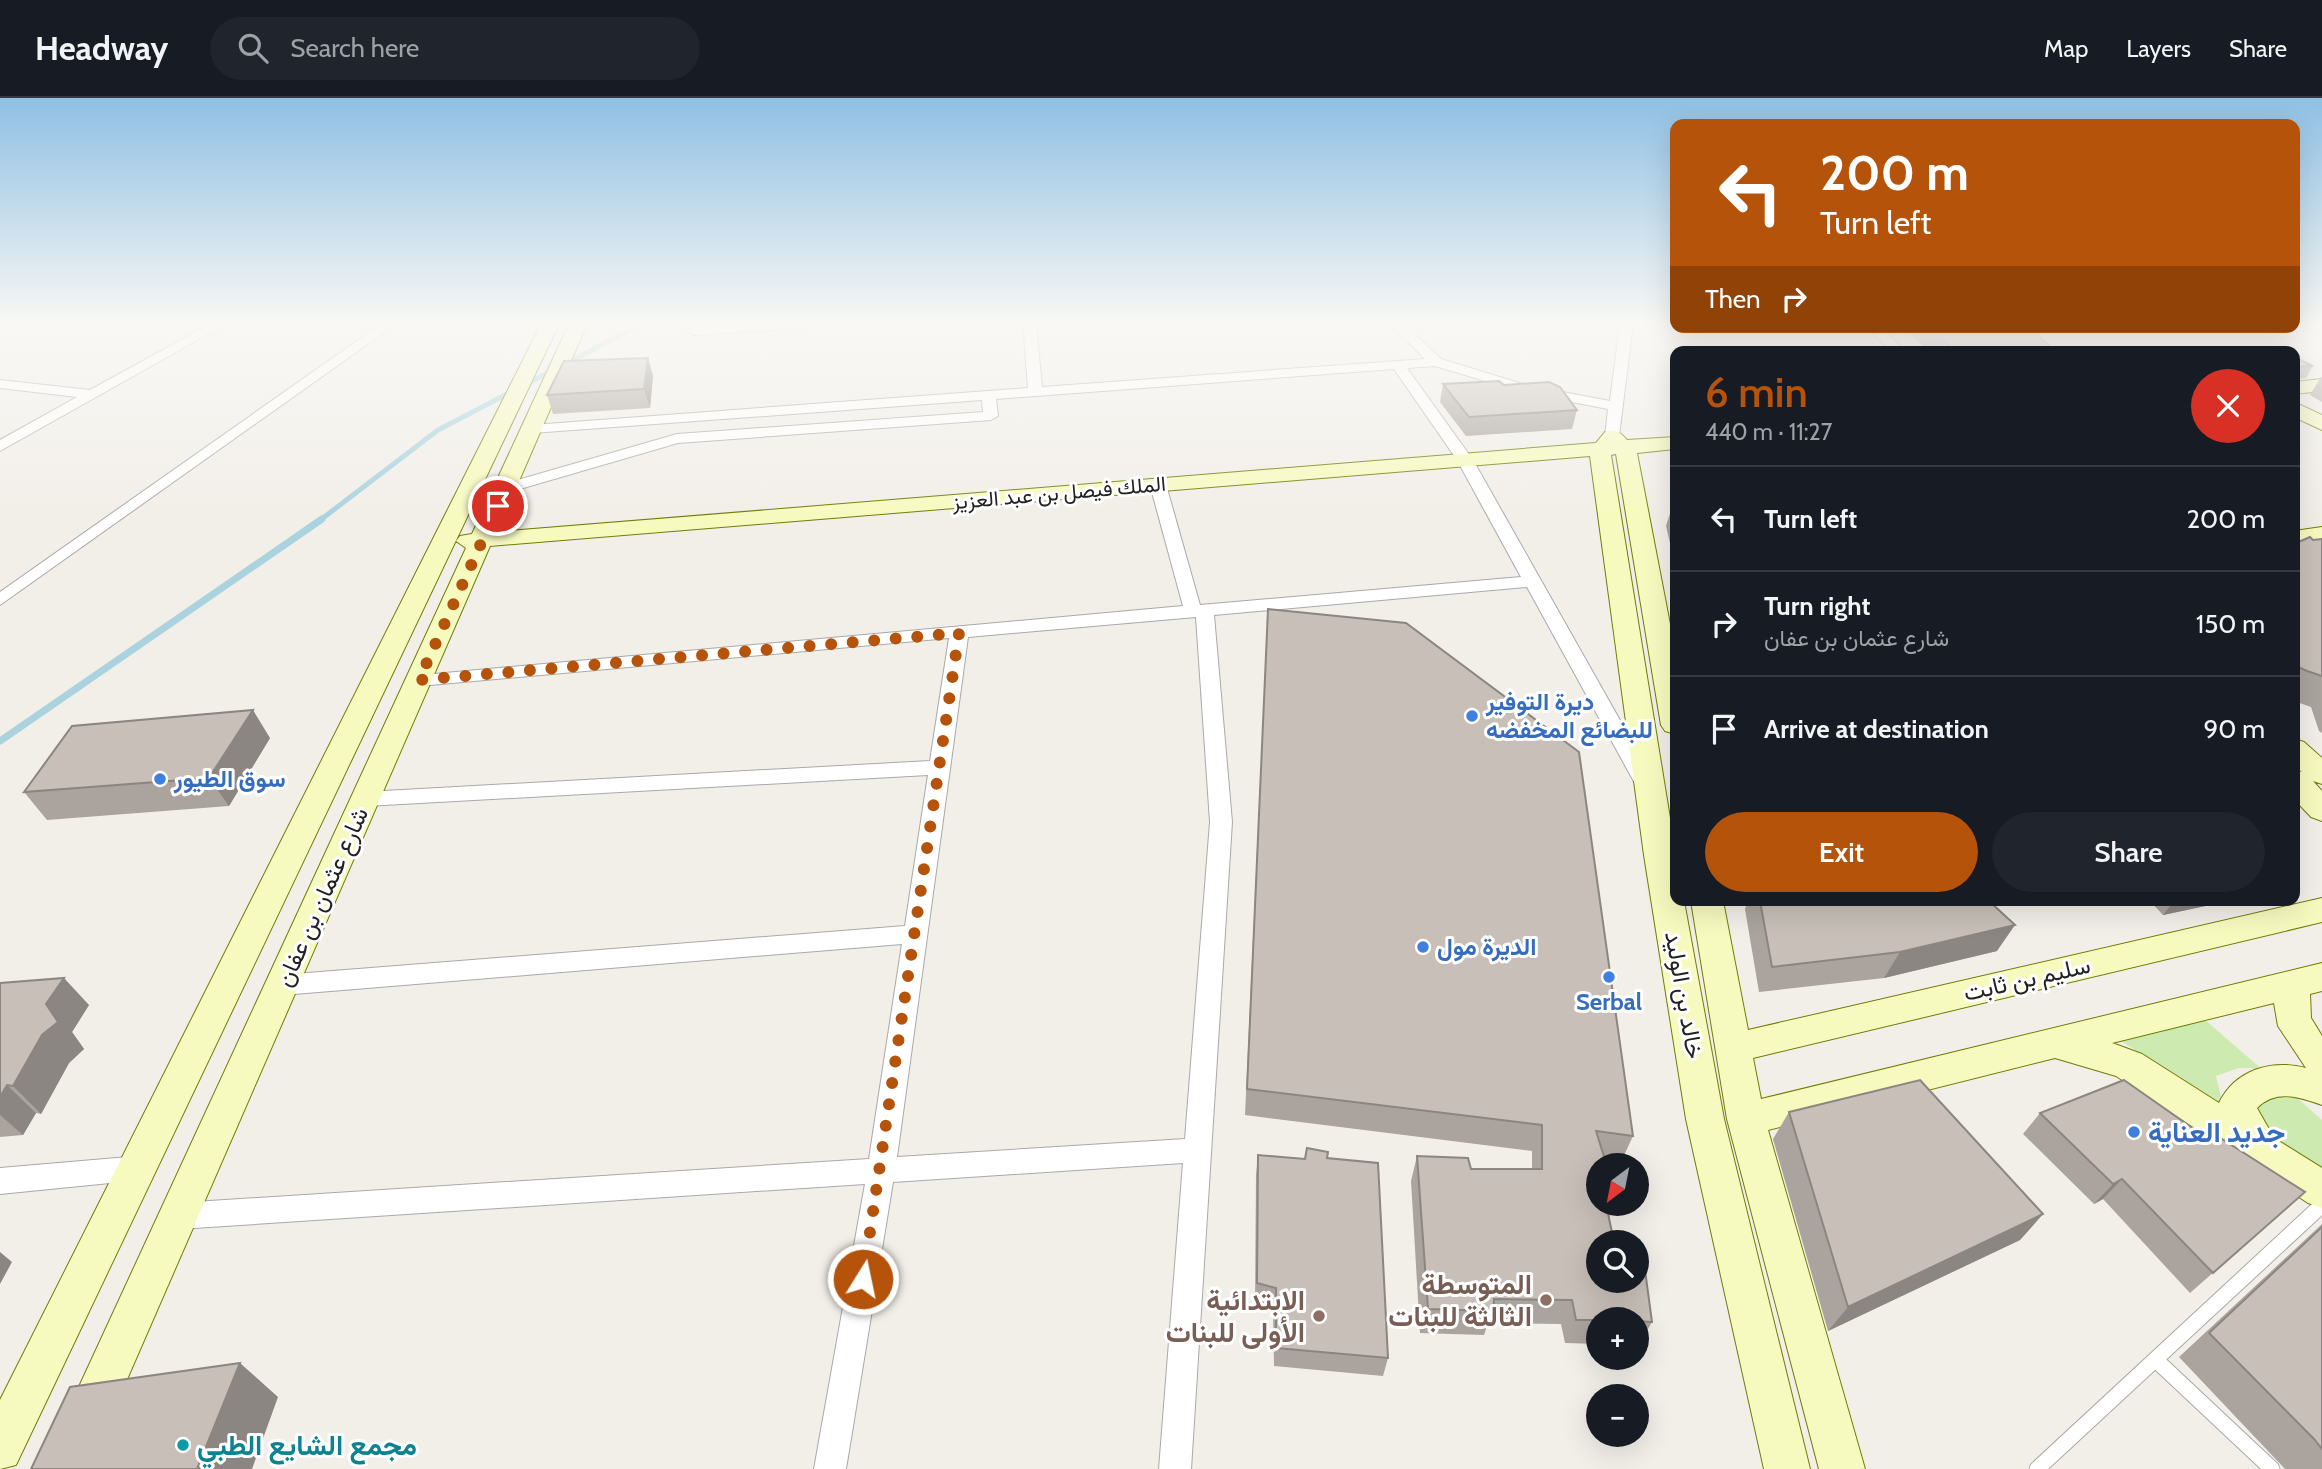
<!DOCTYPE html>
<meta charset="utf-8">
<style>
body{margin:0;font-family:Cabin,Vazirmatn,sans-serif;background:#20242c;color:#f1f3f6;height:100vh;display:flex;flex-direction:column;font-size:26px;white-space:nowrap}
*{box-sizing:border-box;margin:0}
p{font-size:23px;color:#9ea1a6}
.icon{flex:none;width:38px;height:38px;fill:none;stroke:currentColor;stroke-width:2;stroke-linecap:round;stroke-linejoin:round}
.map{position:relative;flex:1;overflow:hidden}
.details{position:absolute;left:1670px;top:248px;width:630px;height:560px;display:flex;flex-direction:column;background:#171b24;border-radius:14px;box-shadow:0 7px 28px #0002}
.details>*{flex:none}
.guide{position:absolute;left:1670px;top:21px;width:630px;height:214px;border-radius:14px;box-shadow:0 7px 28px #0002;background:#b45309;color:#fff;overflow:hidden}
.needle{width:46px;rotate:212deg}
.buttons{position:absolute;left:1586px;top:1055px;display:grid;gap:14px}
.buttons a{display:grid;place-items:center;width:63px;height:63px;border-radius:50%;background:#171b24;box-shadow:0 7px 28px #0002;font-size:35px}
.pin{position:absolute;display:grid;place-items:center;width:60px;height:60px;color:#fff;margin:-30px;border:4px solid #fff;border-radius:50%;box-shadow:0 2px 7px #0007}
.me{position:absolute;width:77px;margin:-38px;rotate:10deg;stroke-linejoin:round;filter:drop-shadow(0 0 5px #0008)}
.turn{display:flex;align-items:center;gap:24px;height:147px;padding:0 35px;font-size:32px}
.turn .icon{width:91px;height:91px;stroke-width:2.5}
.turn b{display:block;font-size:49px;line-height:60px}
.then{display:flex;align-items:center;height:66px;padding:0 35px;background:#0003;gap:14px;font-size:26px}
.round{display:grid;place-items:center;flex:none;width:74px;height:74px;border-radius:37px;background:#20242c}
.headline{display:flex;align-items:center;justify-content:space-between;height:119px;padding:0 35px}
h1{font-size:42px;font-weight:600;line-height:52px;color:#b45309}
.action{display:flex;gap:14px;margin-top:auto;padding:14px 35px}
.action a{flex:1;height:80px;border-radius:42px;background:#b45309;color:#fff;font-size:28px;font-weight:600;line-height:80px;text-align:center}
.action a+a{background:#20242c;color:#f1f3f6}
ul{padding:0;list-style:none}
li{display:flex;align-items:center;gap:21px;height:105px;padding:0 35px;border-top:2px solid #363941}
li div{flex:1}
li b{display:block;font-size:26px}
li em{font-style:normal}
header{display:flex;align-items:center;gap:42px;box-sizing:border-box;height:98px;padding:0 35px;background:#171b24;border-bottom:2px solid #363941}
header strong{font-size:33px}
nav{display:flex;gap:38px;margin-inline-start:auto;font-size:24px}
.search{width:490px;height:63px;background:#20242c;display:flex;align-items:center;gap:18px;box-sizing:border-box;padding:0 24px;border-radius:38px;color:#9ea1a6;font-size:26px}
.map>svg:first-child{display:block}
.grass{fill:#cdebb0}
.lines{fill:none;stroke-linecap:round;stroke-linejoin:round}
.stream-far1{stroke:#aad3df;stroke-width:5}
.stream{stroke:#aad3df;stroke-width:7}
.lane-casing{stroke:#a9a9a9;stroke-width:17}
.street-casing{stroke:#a9a9a9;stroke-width:2}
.secondary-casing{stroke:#707d05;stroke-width:2}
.lane{stroke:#fff;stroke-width:15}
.street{fill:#fff;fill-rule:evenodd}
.secondary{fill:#f7fabf;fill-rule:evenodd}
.wall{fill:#aba49e}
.shaded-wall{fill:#8b8681}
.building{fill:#c7bfb8;stroke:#8b8681;stroke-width:2}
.route{stroke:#b45309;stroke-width:12;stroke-dasharray:0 21.6}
.shop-dot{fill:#3f7fe0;stroke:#fff;stroke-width:2.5}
.education-dot{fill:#8d6e63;stroke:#fff;stroke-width:2.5}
.culture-dot{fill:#0f9aa8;stroke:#fff;stroke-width:2.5}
.labels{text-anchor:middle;stroke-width:6;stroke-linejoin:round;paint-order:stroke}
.far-street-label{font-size:21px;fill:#222;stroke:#fff}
.shop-label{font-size:24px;font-weight:bold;fill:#366cbe;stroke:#fff;text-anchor:start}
.street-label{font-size:24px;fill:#222;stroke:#fff}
.near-shop-label{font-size:28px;font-weight:bold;fill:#366cbe;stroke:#fff;text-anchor:start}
.near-education-label{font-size:28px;font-weight:bold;fill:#785e54;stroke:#fff;text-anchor:end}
.near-culture-label{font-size:28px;font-weight:bold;fill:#0d838f;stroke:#fff;text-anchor:start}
</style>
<header>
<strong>Headway</strong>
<div class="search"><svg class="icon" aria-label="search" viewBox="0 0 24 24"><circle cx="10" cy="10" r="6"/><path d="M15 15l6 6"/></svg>Search here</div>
<nav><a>Map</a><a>Layers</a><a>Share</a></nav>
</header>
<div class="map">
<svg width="2322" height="1371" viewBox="0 0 2322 1371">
<rect width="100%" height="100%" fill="#f2efe9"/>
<path class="grass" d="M2204,921L2272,980L2263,981L2252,970H2239L2216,978L2222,1003H2215L2118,941Z
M2296,999L2322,1022V1075L2252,1030L2256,1003Z"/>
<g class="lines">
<path class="stream-far1" d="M569,264L641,226
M530,284L548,275
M319,423L438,332L507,296"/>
<path class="stream" d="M0,643L322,421"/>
<defs>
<path id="lane" d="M2157,1263L2272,1371
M2037,1371L2322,1107"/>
<path id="street" d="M210,226H226L0,353V342L77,299L0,290V282L90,292Z
M381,226H396L0,507V494Z
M739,226H811L805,230L694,237L687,233L694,229Z
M1023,226H1036L1042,289L1425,261L1390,226H1404L1441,261L1526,287L1610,303L1620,226H1633L1619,338L1612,342L1605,338L1608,311L1525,295L1435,268L1407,270L1473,362L1656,686L1652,691H1638L1527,489L1214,517L1232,724L1191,1371H1159L1183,1065L893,1084L846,1371H814L865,1086L178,1131L168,1127L164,1118L168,1109L178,1105L869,1061L902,846L282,897L273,894L270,887L273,880L282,877L905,828L928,677L366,708L358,706L355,701L358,696L366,694L930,663L949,540L419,588L409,582L412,578L1183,508L1150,387L1158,382L1166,387L1200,507L1521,479L1457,362L1394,271L996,301L998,318L991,322L678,345L506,395L498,390L500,387L677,336L983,314L982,302L532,335L525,331L532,327L1028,290ZM1196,519L1210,724L1185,1041L897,1059L968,539Z
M1867,229H1881L1906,254H1891Z
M140,1058L150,1061L154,1070L150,1079L140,1082L0,1096V1070Z"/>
<path id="secondary" d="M541,226H559L16,1367L0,1371V1302Z
M569,226H587L497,434L1596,345L1605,334C1616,331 1620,334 1627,342L1675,339V351L1637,355L1675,552V636L1665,633L1661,627L1616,356L1611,357L1675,751V803H1684L1724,1021L1810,1371H1764L1686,1021L1644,757L1590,358L490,448L88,1371H41L466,450L456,443L460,438L472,436Z
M2322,281V293L2294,296V284Z
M2294,304L2322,317V332L2294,319Z
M2322,429V443L2294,447V433Z
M2294,641L2304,644L2322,660V686L2313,683L2322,693V723L2311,719L2294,701V672L2302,674L2294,667Z
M2322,800V824L1753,960L1761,1001L2322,865V893L2310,896L2311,920L2322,938V1007C2299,999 2276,991 2257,1010L2274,1040L2322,1070V1110L2308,1105L2116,978L2055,960L1768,1032L1865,1371H1819L1727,1021L1691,803H1723L1748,932ZM2274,905L2278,928L2306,970C2271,961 2235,972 2219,1005L2142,956L2112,945Z"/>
</defs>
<use href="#lane" class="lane-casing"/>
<use href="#street" class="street-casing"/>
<use href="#secondary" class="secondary-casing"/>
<use href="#lane" class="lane"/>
<use href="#street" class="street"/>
<use href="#secondary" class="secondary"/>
</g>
<path class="wall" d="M1905,229H2029L2056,254H1929L1905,230Z
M2294,259L2313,268L2306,280L2294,281Z
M648,260L653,278L650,310L553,316L547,297Z
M2321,279H2322V304L2310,297Z
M1443,286L1504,287L1577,312L1572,331L1466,338L1440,304Z
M1674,403H1675V467L1666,428Z
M2322,441V635L2319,633L2311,609L2294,603V446Z
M1268,511L1633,1038L1621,1064L1605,1062L1598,1106H1615L1598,1144L1652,1224L1639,1247H1636V1222H1598V1246L1565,1245L1561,1226L1488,1225L1484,1237L1420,1235L1411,1083L1417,1058L1471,1071H1532V1053L1245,1017Z
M270,640L229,708L47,722L24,694Z
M1748,803H1989L1997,853L1884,880L1759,894L1745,811Z
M2150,803H2229L2163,817Z
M0,885L89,907L72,934L84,951L69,965L41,1016L36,1015L23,1037L0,1039Z
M1789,1014L2043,1116L2020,1142L1828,1233L1773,1041Z
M2040,1015L2204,1038L2305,1094L2190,1195L2103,1101L2094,1106L2023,1036Z
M1258,1057L1305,1061L1327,1060L1388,1260L1383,1278L1274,1268L1273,1209L1255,1205L1256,1077Z
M2322,1126V1371H2285L2179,1259Z"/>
<path class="shaded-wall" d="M648,260L653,278L650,310L644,291Z
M253,612L270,640L229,708L209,680Z
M2174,803H2229L2163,817Z
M2015,827L1997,853L1884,880L1900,854Z
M64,880L89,907L72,934L84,951L69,965L41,1016L13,988L46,906Z
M7,987L36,1015L23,1037L0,1017V999Z
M2122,1081L2103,1101L2094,1106L2113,1086Z
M2043,1116L2020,1142L1828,1233L1848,1209Z
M0,1154L12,1164L0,1186Z
M240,1265L278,1299L252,1371H197Z"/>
<path class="building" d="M1929,229H2029L2056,254H1956Z
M2273,250L2282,254H2255Z
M2177,252L2183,254H2151Z
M2294,259L2313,268L2294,269Z
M648,260L644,291L547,297L564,263Z
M1499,283L1504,287L1549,284L1560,289L1577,312L1469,319L1443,286Z
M2310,439L2313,442L2322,441V578L2307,573L2294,567V446Z
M1268,511L1406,525L1579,654L1633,1038L1596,1033L1607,1068H1598V1106H1606L1614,1144H1598V1183H1636V1171L1645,1172L1652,1224L1636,1223V1222H1576L1572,1202L1494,1201L1493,1213L1428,1211L1417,1058L1468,1060L1471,1071H1542V1027L1247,991Z
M253,612L209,680L24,694L72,628Z
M1760,803H1989L2015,827L1900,854L1772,869Z
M64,880L46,906L58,924L42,937L13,988L7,987L0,999V885Z
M1920,982L2043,1116L1848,1209L1789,1014Z
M2124,982L2204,1038L2211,1034L2305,1094L2213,1175L2122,1081L2113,1086L2040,1015Z
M1307,1050L1328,1054L1327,1060L1378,1065L1388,1260L1276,1250V1190L1257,1185L1258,1057L1305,1061Z
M2322,1129V1351L2314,1341L2209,1235Z
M240,1265L197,1371H31L70,1289Z"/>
<linearGradient id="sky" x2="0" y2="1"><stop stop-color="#8fc0e4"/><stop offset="0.54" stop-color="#f9f8f5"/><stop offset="1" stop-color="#f9f8f5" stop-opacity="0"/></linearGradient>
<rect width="2322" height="418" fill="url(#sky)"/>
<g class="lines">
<path class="route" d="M498,408L419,582L959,535L863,1181"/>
</g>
<g class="shop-dot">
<circle cx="1472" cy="618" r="7"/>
<circle cx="160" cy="681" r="7"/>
<circle cx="1423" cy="849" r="7"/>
<circle cx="1609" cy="879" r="7"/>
<circle cx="2134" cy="1034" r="7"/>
</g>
<g class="education-dot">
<circle cx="1546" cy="1202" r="7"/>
<circle cx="1319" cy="1218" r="7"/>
</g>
<circle class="culture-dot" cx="183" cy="1347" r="7"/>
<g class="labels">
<g class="far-street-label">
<text transform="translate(1059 395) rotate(-5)" y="7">الملك فيصل بن عبد العزيز</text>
</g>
<g class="shop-label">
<text x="1486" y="612">ديرة التوفير<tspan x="1486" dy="28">للبضائع المخفضه</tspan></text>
<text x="174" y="689">سوق الطيور</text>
<text x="1437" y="857">الديرة مول</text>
<text x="1609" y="912" text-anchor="middle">Serbal</text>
</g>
<g class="street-label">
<text transform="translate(322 799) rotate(-66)" y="8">شارع عثمان بن عفان</text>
<text transform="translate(2027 881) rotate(-13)" y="8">سليم بن ثابت</text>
<text transform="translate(1684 897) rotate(80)" y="8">خالد بن الوليد</text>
</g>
<g class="near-shop-label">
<text x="2148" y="1044">جديد العناية</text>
</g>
<g class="near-education-label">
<text x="1532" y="1196">المتوسطة<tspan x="1532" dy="32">الثالثة للبنات</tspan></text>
<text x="1305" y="1212">الابتدائية<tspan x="1305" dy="32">الأولى للبنات</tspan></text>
</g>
<g class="near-culture-label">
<text x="197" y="1357">مجمع الشايع الطبي</text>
</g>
</g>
</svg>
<div class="buttons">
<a><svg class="needle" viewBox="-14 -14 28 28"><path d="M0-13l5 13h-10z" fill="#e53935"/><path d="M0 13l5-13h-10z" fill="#9ea1a6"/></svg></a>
<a><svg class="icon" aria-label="search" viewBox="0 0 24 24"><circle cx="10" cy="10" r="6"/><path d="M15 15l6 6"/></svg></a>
<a>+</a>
<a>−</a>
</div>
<div class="pin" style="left:498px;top:408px;background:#d93025"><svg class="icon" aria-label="arrive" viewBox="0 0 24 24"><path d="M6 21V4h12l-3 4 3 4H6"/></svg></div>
<svg class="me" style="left:863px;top:1181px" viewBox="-20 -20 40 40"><circle r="17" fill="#b45309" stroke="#fff" stroke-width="3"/><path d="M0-11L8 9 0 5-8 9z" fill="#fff"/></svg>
<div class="guide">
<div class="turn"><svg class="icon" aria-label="left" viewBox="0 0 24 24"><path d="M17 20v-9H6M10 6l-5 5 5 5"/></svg><div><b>200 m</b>Turn left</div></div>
<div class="then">Then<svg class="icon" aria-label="right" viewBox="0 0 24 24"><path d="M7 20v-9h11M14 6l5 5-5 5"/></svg></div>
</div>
<section class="details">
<div class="headline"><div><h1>6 min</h1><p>440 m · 11:27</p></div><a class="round" style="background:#d93025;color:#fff"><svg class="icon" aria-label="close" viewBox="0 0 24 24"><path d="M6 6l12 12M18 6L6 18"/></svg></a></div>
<ul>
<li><svg class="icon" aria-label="left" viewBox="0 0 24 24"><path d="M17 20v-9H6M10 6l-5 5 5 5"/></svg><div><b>Turn left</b></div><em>200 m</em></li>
<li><svg class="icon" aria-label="right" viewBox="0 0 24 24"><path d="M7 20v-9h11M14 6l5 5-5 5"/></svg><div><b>Turn right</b><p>شارع عثمان بن عفان</p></div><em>150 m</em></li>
<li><svg class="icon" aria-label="arrive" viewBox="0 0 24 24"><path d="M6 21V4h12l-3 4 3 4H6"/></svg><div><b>Arrive at destination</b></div><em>90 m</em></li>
</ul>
<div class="action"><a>Exit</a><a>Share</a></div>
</section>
</div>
